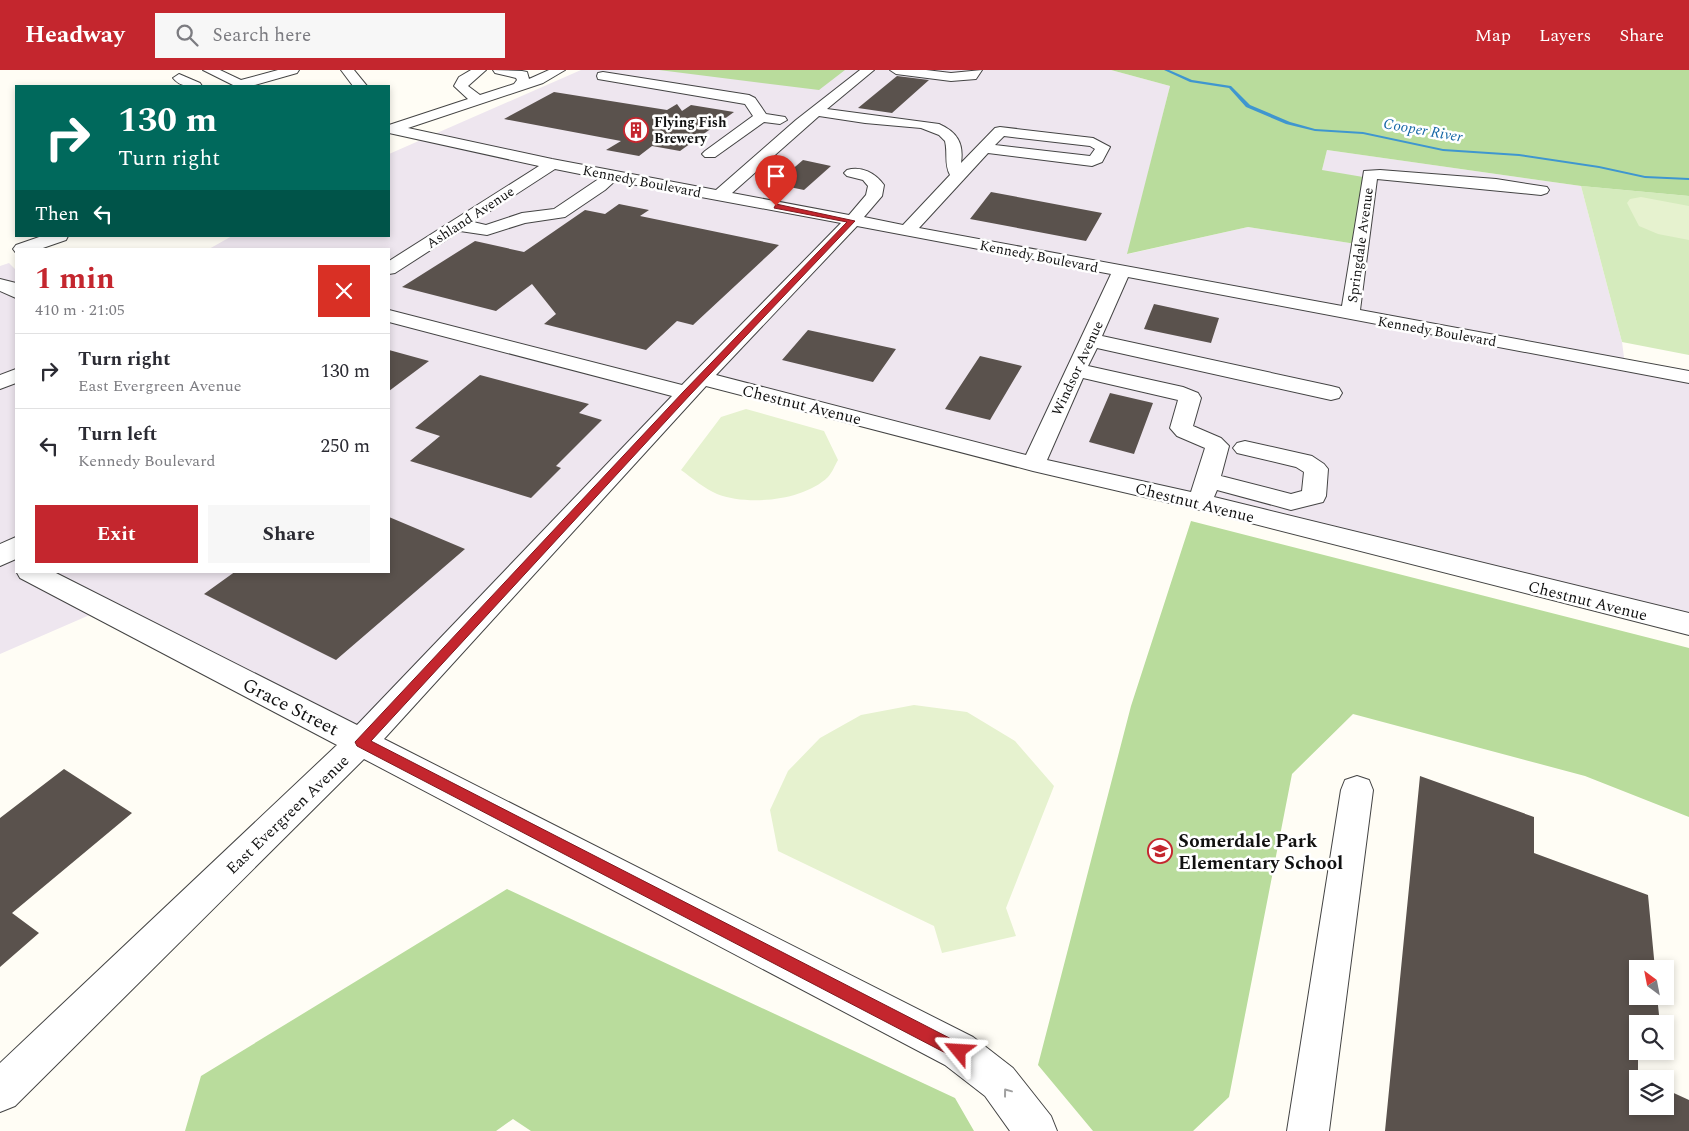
<!DOCTYPE html>
<meta charset="utf-8">
<style>
body{margin:0;font-family:Spectral,serif;background:#f7f7f7;color:#2b2b33;height:100vh;display:flex;flex-direction:column;font-size:19px;white-space:nowrap}
*{box-sizing:border-box;margin:0}
p{font-size:16px;color:#7c7c81}
.icon{flex:none;width:28px;height:28px;fill:none;stroke:currentColor;stroke-width:2;stroke-linecap:round;stroke-linejoin:round}
.map{position:relative;flex:1;overflow:hidden}
.panel{position:absolute;left:15px;top:178px;width:375px;height:325px;display:flex;flex-direction:column;background:#fff;border-radius:0px;box-shadow:0 2px 8px #0003}
.panel>*{flex:none}
.guide{position:absolute;left:15px;top:15px;width:375px;height:152px;border-radius:0px;box-shadow:0 2px 8px #0003;background:#00695c;color:#fff;overflow:hidden}
.needle{width:32px;rotate:328deg}
.fabs{position:absolute;left:1629px;top:890px;display:grid;gap:10px}
.fabs a{display:grid;place-items:center;width:45px;height:45px;border-radius:0px;background:#fff;box-shadow:0 2px 8px #0003;font-size:25px}
.pin{position:absolute;display:grid;place-items:center;width:42px;height:42px;color:#fff;margin:-51px -21px;border-radius:50% 50% 50% 0;rotate:-45deg;box-shadow:0 0 5px #0007}
.pin .icon{rotate:45deg}
.me{position:absolute;width:55px;margin:-28px;rotate:297deg;stroke-linejoin:round;filter:drop-shadow(0 0 4px #0008)}
.turn{display:flex;align-items:center;gap:18px;height:105px;padding:0 20px;font-size:22px}
.turn .icon{width:65px;height:65px;stroke-width:2.5}
.turn b{display:block;font-size:35px;line-height:42px}
.then{display:flex;align-items:center;height:48px;padding:0 20px;background:#0003;gap:10px;font-size:19px}
.round{display:grid;place-items:center;flex:none;width:52px;height:52px;border-radius:0px;background:#f7f7f7}
.head{display:flex;align-items:center;justify-content:space-between;height:85px;padding:0 20px}
h1{font-size:30px;font-weight:700;line-height:38px;color:#c4262e}
.button{display:flex;gap:10px;margin-top:auto;padding:10px 20px}
.button a{flex:1;height:58px;border-radius:0px;background:#c4262e;color:#fff;font-size:20px;font-weight:700;line-height:58px;text-align:center}
.button a+a{background:#f7f7f7;color:#2b2b33}
ul{padding:0;list-style:none}
li{display:flex;align-items:center;gap:15px;height:75px;padding:0 20px;border-top:1px solid #e1e1e2}
li div{flex:1}
li b{display:block;font-size:19px}
li em{font-style:normal}
header{display:flex;align-items:center;gap:30px;box-sizing:border-box;height:70px;padding:0 25px;background:#c4262e;color:#fff}
header strong{font-size:24px}
nav{display:flex;gap:28px;margin-inline-start:auto;font-size:18px}
.search{width:350px;height:45px;background:#f7f7f7;display:flex;align-items:center;gap:12px;box-sizing:border-box;padding:0 18px;border-radius:0px;color:#7c7c81;font-size:19px}
.map>svg:first-child{display:block}
.industrial{fill:#eee6ef}
.green{fill:#d5ebbd}
.forest{fill:#b9dc9c}
.pitch{fill:#e6f2cf}
.lines{fill:none;stroke-linecap:round;stroke-linejoin:round}
.stream{fill:#3f96cf;fill-rule:evenodd}
.building{fill:#5a524d}
.minor-casing{stroke:#444;stroke-width:2}
.minor{fill:#fff;fill-rule:evenodd}
.oneway{stroke:#a0a0a0}
.route{fill:#c4262e;stroke:#7f191e}
.labels{text-anchor:middle;stroke-width:5;stroke-linejoin:round;paint-order:stroke}
.far-poi-label{font-size:14px;font-weight:bold;fill:#111;stroke:#fff;text-anchor:start}
.far-street-label{font-size:14px;fill:#111;stroke:#fff}
.far-water-label{font-size:15px;font-style:italic;fill:#1768a6;stroke:#fff}
.street-label{font-size:16px;fill:#111;stroke:#fff}
.near-street-label{font-size:19px;fill:#111;stroke:#fff}
.near-poi-label{font-size:19px;font-weight:bold;fill:#111;stroke:#fff;text-anchor:start}
</style>
<header>
<strong>Headway</strong>
<div class="search"><svg class="icon" aria-label="search" viewBox="0 0 24 24"><circle cx="10" cy="10" r="6"/><path d="M15 15l6 6"/></svg>Search here</div>
<nav><a>Map</a><a>Layers</a><a>Share</a></nav>
</header>
<div class="map">
<svg width="1689" height="1061" viewBox="0 0 1689 1061">
<rect width="100%" height="100%" fill="#fffdf5"/>
<path class="industrial" d="M581,0H1111L1170,16L1128,184L1248,157L1356,174L1322,100L1327,80L1581,116L1622,272L1625,295L1689,307V549L698,312L361,672L115,534L0,584V196L9,193L16,200V501H389V179H209L232,166H389V84Z"/>
<path class="green" d="M1581,116L1689,126V285L1622,272Z"/>
<path class="forest" d="M659,0H845L819,20Z
M1111,0H1689V126L1581,116L1327,80L1322,100L1369,108L1356,174L1248,157L1127,184L1170,16Z
M1191,451L1689,578V747L1585,706L1353,644L1292,704L1229,1027L1193,1061H1093L1038,995L1131,636Z
M507,819L955,1028L974,1061H531L513,1049L496,1061H185L201,1006Z"/>
<path class="pitch" d="M1641,127L1689,136V170L1658,164L1639,156L1627,133L1630,129Z
M746,339L824,361L838,390C835,395 832,403 828,407C803,431 748,436 717,424C705,419 692,408 681,400L721,347Z
M914,635L967,642L1015,671L1054,716L1006,838L1016,866L942,883L934,856L778,781L770,740L788,701L820,668L861,645Z"/>
<g class="lines">
<path class="stream" d="M1164,0H1169L1192,10L1231,16L1250,35L1290,52L1315,59L1363,62L1443,79L1519,84L1599,96L1645,106L1689,108V110L1645,108L1599,98L1519,86L1443,81L1363,64L1315,61L1286,54L1246,37L1229,18L1190,12Z"/>
</g>
<path class="building" d="M897,6L929,10L892,43L858,38Z
M554,22L667,40L677,34L682,41L691,35L734,42L680,81L652,76L639,86L606,80L621,71L504,49Z
M803,90L831,96L804,120L775,114Z
M991,122L1102,143L1086,171L970,149Z
M619,134L649,140L640,146L779,175L693,255L677,251L646,280L544,254L556,244L532,214L496,241L402,217L475,171L524,182L585,140L605,144Z
M1154,234L1219,248L1211,273L1144,259Z
M808,260L896,279L873,312L782,290Z
M389,280L429,291L389,321Z
M980,286L1022,296L990,350L945,339Z
M480,305L589,334L579,343L602,350L556,396L561,398L531,428L410,391L440,366L415,358Z
M1110,323L1153,333L1134,384L1089,372Z
M389,447L465,479L336,590L204,524L236,501H389Z
M64,699L132,743L12,843L39,863L0,897V748Z
M1420,706L1534,747V783L1648,825L1655,899H1638V926H1657L1660,954H1638V1008L1640,1009H1638V1036H1665V1019L1689,1030V1061H1385Z"/>
<g class="lines">
<defs>
<path id="minor" d="M203,0H220L241,10L278,0H299L297,3L251,16H235Z
M341,0H354L367,16H353Z
M471,0H486L468,16L480,25L514,14L517,10L516,8L495,3L493,0L522,1L527,2L529,9L549,0H565L543,13L408,58L552,89L716,120L796,50L860,0H874L827,39L939,54C957,62 964,73 961,93L995,58L1000,57L1093,68L1110,77L1102,92L1092,96L988,83L919,158L1342,236L1364,101L1380,100L1496,109L1547,117L1549,120L1547,123L1541,125L1377,109L1360,240L1689,301V313L1128,207L1102,266L1331,316L1339,318L1342,323L1339,328L1331,330L1097,278L1088,296L1183,317L1198,323L1201,328L1193,356L1221,368L1229,376L1221,406L1291,424L1302,421L1304,402L1296,397L1237,383L1233,378L1237,373L1245,371L1312,386L1324,394L1328,399L1326,426L1323,432L1291,440L1217,420L1214,427L1689,543V565L1200,440L1033,401L706,316L384,669L973,967L1013,998L1051,1046L1057,1061H1010L985,1026L945,995L364,689L15,1036L0,1042V993L337,675L20,508L16,501V500L52,501L357,655L672,326L389,252V240L682,315L841,153L615,111L605,120L565,147L525,153L487,165L460,161L395,203L389,204V191L539,96L389,63V55L468,29L454,16L459,7ZM819,46L865,53L921,58L939,65L945,71C948,83 944,94 950,105L903,155L864,147L882,126L884,115C875,103 862,96 847,100L844,103L847,106L863,110L868,116L866,125L849,145L732,123ZM1004,66L1090,76L1095,79L1090,86L995,75ZM555,99L600,108L554,139L522,143L486,155L473,152ZM857,156L1111,204L1026,385L716,305ZM1083,308L1178,330L1170,358L1177,366L1205,378L1191,422L1047,390Z
M890,0H926L951,3L982,0L976,9L951,11L896,4Z
M603,2L749,25L755,28L766,44L785,47L787,50L780,54L764,52L715,87H705L702,84L705,81L753,46L745,34L598,9L597,6L598,3Z
M179,4L200,13L202,16C191,17 180,17 173,8Z
M42,166H68L66,170L40,179H16V183L13,179L16,175Z
M0,209L16,213V228L0,221Z
M16,299V313L0,319V305Z
M16,467V489L0,496V474Z
M1357,706L1369,710L1373,720L1329,1061H1287L1341,720L1345,710Z"/>
</defs>
<use href="#minor" class="minor-casing"/>
<use href="#minor" class="minor"/>
</g>
<defs><path id="oneway-chevron" d="M-2-3.5L2.5 0L-2 3.5" fill="none" stroke-width="1.6" stroke-linecap="round" stroke-linejoin="round" transform="scale(1.25)"/></defs>
<use class="oneway" href="#oneway-chevron" transform="translate(1007 1022) rotate(-127)"/>
<path class="route" d="M776,134L855,151L690,325L371,671L965,976L967,981L965,987L959,990L357,676L355,672L684,321L847,152L774,138Z"/>
<defs>
<symbol id="building-ring" viewBox="-11 -11 22 22"><circle r="9.5" fill="#fff" stroke="#c4262e" stroke-width="1.5"/><path d="M-4-6H4V6H1V3H-1V6H-4ZM-2.5-4.3h1.7v1.8h-1.7ZM.8-4.3h1.7v1.8H.8ZM-2.5-1h1.7V.8h-1.7ZM.8-1h1.7V.8H.8Z" fill="#c4262e"/></symbol>
<symbol id="school-ring" viewBox="-11 -11 22 22"><circle r="9.5" fill="#fff" stroke="#c4262e" stroke-width="1.5"/><path d="M0-5L7-2L0 1L-7-2ZM-4 1L0 2.5L4 1V4Q0 6-4 4Z" fill="#c4262e"/></symbol>
</defs>
<g fill-rule="evenodd">
<use href="#building-ring" x="622" y="46" width="28" height="28"/>
<use href="#school-ring" x="1146" y="767" width="28" height="28"/>
</g>
<g class="labels">
<g class="far-poi-label">
<text x="654" y="57">Flying Fish<tspan x="654" dy="16">Brewery</tspan></text>
</g>
<g class="far-street-label">
<text transform="translate(642 111) rotate(11)" y="5">Kennedy Boulevard</text>
<text transform="translate(470 147) rotate(-33)" y="5">Ashland Avenue</text>
<text transform="translate(1360 175) rotate(-82)" y="5">Springdale Avenue</text>
<text transform="translate(1039 186) rotate(11)" y="5">Kennedy Boulevard</text>
<text transform="translate(1437 261) rotate(10)" y="5">Kennedy Boulevard</text>
<text transform="translate(1077 298) rotate(-65)" y="5">Windsor Avenue</text>
</g>
<g class="far-water-label">
<text transform="translate(1423 60) rotate(10)" y="5">Cooper River</text>
</g>
<g class="street-label">
<text transform="translate(802 334) rotate(14)" y="6">Chestnut Avenue</text>
<text transform="translate(1195 432) rotate(14)" y="6">Chestnut Avenue</text>
<text transform="translate(1588 530) rotate(14)" y="6">Chestnut Avenue</text>
<text transform="translate(287 744) rotate(-44)" y="6">East Evergreen Avenue</text>
</g>
<g class="near-street-label">
<text transform="translate(291 636) rotate(27)" y="7">Grace Street</text>
</g>
<g class="near-poi-label">
<text x="1178" y="777">Somerdale Park<tspan x="1178" dy="22">Elementary School</tspan></text>
</g>
</g>
</svg>
<div class="fabs">
<a><svg class="needle" viewBox="-14 -14 28 28"><path d="M0-13l5 13h-10z" fill="#e53935"/><path d="M0 13l5-13h-10z" fill="#7c7c81"/></svg></a>
<a><svg class="icon" aria-label="search" viewBox="0 0 24 24"><circle cx="10" cy="10" r="6"/><path d="M15 15l6 6"/></svg></a>
<a><svg class="icon" aria-label="layers" viewBox="0 0 24 24"><path d="M12 4l9 5-9 5-9-5zM3 14l9 5 9-5"/></svg></a>
</div>
<div class="pin" style="left:776px;top:136px;background:#d93025"><svg class="icon" aria-label="arrive" viewBox="0 0 24 24"><path d="M6 21V4h12l-3 4 3 4H6"/></svg></div>
<svg class="me" style="left:959px;top:981px" viewBox="-20 -20 40 40"><path d="M0-17L14 15 0 8-14 15z" fill="#c4262e" stroke="#fff" stroke-width="4"/></svg>
<div class="guide">
<div class="turn"><svg class="icon" aria-label="right" viewBox="0 0 24 24"><path d="M7 20v-9h11M14 6l5 5-5 5"/></svg><div><b>130 m</b>Turn right</div></div>
<div class="then">Then<svg class="icon" aria-label="left" viewBox="0 0 24 24"><path d="M17 20v-9H6M10 6l-5 5 5 5"/></svg></div>
</div>
<section class="panel">
<div class="head"><div><h1>1 min</h1><p>410 m · 21:05</p></div><a class="round" style="background:#d93025;color:#fff"><svg class="icon" aria-label="close" viewBox="0 0 24 24"><path d="M6 6l12 12M18 6L6 18"/></svg></a></div>
<ul>
<li><svg class="icon" aria-label="right" viewBox="0 0 24 24"><path d="M7 20v-9h11M14 6l5 5-5 5"/></svg><div><b>Turn right</b><p>East Evergreen Avenue</p></div><em>130 m</em></li>
<li><svg class="icon" aria-label="left" viewBox="0 0 24 24"><path d="M17 20v-9H6M10 6l-5 5 5 5"/></svg><div><b>Turn left</b><p>Kennedy Boulevard</p></div><em>250 m</em></li>
</ul>
<div class="button"><a>Exit</a><a>Share</a></div>
</section>
</div>
